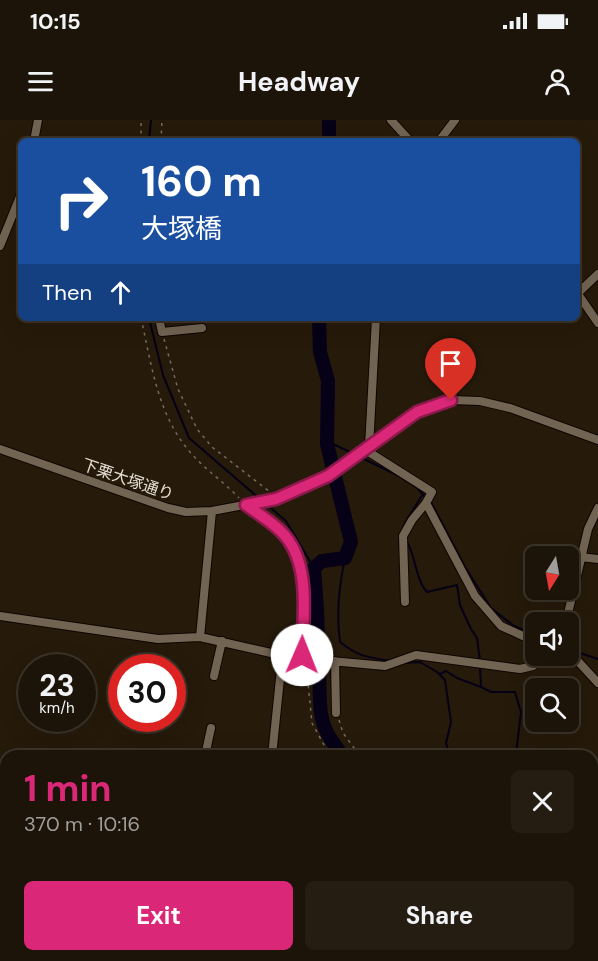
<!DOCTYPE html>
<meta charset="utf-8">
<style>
body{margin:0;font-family:"DM Sans","Noto Sans JP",sans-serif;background:#251d12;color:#f1f3f6;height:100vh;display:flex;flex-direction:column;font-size:22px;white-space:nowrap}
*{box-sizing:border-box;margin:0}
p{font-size:20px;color:#a09e9c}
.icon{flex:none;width:33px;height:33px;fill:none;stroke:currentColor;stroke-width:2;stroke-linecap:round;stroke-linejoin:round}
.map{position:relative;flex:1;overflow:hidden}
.side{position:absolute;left:0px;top:630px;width:598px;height:212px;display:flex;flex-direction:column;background:#1c1408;border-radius:18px 18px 0 0;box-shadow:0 6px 24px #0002,0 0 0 2px #3a3329}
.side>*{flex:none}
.guide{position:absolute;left:18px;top:18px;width:562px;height:183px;border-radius:9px;box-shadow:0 6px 24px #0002,0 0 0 2px #3a3329;background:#1a4fa0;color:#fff;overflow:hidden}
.needle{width:39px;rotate:191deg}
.buttons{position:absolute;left:525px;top:426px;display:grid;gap:12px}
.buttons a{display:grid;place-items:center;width:54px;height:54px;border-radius:9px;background:#1c1408;box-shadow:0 6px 24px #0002,0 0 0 2px #3a3329;font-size:30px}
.speed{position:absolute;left:18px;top:534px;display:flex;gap:12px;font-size:30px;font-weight:700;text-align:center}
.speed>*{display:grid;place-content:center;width:78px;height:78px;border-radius:50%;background:#1c1408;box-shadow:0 6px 24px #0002,0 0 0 2px #3a3329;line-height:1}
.speed small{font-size:15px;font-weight:400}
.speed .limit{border:9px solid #d22;background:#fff;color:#111}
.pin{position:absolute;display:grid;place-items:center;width:51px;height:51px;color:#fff;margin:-62px -26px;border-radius:50% 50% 50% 0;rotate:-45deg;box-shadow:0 0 6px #0007}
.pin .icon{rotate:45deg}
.me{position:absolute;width:66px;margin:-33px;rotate:1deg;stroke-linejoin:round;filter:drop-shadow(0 0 4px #0008)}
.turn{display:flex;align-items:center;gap:21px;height:126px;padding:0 24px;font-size:27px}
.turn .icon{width:78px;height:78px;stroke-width:2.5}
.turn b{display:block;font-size:42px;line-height:51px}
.then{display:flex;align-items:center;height:57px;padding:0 24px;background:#0003;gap:12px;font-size:22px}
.round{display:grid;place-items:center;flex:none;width:63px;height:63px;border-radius:9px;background:#251d12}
.head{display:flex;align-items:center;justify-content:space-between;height:102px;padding:0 24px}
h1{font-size:36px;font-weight:700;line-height:45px;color:#db2777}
.cta{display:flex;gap:12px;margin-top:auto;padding:12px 24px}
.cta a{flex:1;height:69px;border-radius:9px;background:#db2777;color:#fff;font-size:24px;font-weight:700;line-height:69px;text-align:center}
.cta a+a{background:#251d12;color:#f1f3f6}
.status{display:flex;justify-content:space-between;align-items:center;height:42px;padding:0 30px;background:#1c1408;direction:ltr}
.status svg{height:16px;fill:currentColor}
header{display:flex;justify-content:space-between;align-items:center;height:78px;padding:0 24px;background:#1c1408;font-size:27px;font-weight:700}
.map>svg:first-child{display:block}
.built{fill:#2e1e08}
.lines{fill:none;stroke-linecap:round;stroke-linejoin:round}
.stream{stroke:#060116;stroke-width:2}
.river{stroke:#060116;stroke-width:14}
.minor-casing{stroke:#0e0500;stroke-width:10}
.path{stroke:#766c5e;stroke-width:1.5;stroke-dasharray:3 4.5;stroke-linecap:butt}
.minor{stroke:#726452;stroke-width:8}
.route-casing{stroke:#8e194d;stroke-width:15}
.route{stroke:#db2777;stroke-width:10}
.labels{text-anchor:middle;stroke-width:6;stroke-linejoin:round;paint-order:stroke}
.street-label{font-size:16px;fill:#e6ded4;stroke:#261a0a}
</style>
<div class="status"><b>10:15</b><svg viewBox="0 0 49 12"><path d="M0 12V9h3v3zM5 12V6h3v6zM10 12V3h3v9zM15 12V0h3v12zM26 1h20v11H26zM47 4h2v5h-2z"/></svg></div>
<header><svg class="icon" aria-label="menu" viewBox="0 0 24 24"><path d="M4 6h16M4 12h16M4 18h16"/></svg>Headway<svg class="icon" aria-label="person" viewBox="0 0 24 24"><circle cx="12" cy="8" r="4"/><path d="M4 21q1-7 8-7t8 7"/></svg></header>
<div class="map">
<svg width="598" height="841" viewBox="0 0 598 841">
<rect width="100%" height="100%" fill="#261a0a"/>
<path class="built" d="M0,678L6,688V833L0,830Z
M7,836H211L209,841H6Z"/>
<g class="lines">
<path class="stream" d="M149,21L151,0
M149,198L163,255L189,318L261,380
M327,321L399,356L417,368L432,384L465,447L491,488L514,506L536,515
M266,384L286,401L314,448
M402,410L406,401L423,374
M406,420C416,435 415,459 427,472L457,465L460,485L471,509L477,518L480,541
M345,438C339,466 336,494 340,522C359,537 367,537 391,541
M568,529L598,539
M402,543L420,542L437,552L445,560L451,602L446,623L450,636
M480,547L481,567L491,572H515L521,592L516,634L529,636
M440,554L446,551L457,558L481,567
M592,705L598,708
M594,717V738
M0,832L3,834L2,841
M591,841V836"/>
<path class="river" d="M329,0V21
M319,198L320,232L328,261L327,324L351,422L345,438L322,441L314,448L317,489L320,583C321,607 329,618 343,636
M592,716L598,721"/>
<defs>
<path id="minor" d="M391,0L410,21
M34,21L38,0
M439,21L455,0
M0,126L21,74
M578,173L598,154
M578,174L598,203
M159,198L162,212L202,208
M369,327L376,198
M0,329L168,388L186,392L212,391L276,379L328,356L417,292L451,280L480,281L510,288L598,320
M364,329L432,372L426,383L475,476L501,506L536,522
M247,385C260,395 280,407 289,421C310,452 303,500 302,535
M580,437L598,439
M405,482L403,416L412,400L426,383
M0,496L158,519L200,517L271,533L282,539
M566,502L588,409L598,388
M200,517L212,391
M568,535L575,538L598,563
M335,541L336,593
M214,556L222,521
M191,634L200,636
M205,636L211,608
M272,636L282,539L302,535L331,541L385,546L416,535L520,549L533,546L547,536
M596,815L595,774L597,738
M215,841L217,836
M595,841L596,815L598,814"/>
</defs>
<use href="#minor" class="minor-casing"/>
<path class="path" d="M141,21V0
M161,21L162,0
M141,198C151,242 157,291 186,327C201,347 222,360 239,378
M164,219L178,269L197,309L212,327L270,372
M306,543L312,603L330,636
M339,600L343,613L360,636
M592,709L598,713
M415,841L416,836
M432,841L433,836"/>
<use href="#minor" class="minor"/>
</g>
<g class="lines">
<defs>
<path id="route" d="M302,535C303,500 310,451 289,421C280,407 260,395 246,385L276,379L328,356L417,292L451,280"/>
</defs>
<use href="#route" class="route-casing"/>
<use href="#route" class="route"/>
</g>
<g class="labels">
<g class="street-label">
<text transform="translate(128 359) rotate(19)" y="6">下栗大塚通り</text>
</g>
</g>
</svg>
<div class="buttons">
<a><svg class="needle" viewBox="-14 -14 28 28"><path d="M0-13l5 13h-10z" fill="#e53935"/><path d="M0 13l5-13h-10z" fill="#a09e9c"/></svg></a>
<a><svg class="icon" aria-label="sound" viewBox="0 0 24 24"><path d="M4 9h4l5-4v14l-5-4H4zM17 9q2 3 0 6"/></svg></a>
<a><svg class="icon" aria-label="search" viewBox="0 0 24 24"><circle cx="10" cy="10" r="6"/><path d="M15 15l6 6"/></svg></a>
</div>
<div class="speed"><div>23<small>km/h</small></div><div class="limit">30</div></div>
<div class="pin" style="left:451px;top:280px;background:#d93025"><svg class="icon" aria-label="arrive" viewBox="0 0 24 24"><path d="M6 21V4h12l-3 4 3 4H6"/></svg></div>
<svg class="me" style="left:302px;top:535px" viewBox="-20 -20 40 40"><circle r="19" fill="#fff"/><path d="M0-13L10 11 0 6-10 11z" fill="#db2777"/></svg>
<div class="guide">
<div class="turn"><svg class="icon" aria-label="right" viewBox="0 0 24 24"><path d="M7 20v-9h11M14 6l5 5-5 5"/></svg><div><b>160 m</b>大塚橋</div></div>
<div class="then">Then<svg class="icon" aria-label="ahead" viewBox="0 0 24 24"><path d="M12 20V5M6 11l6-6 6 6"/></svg></div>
</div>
<section class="side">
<div class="head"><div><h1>1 min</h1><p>370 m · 10:16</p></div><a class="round"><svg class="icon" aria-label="close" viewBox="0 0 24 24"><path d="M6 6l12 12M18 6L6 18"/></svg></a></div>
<div class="cta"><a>Exit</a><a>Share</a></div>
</section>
</div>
